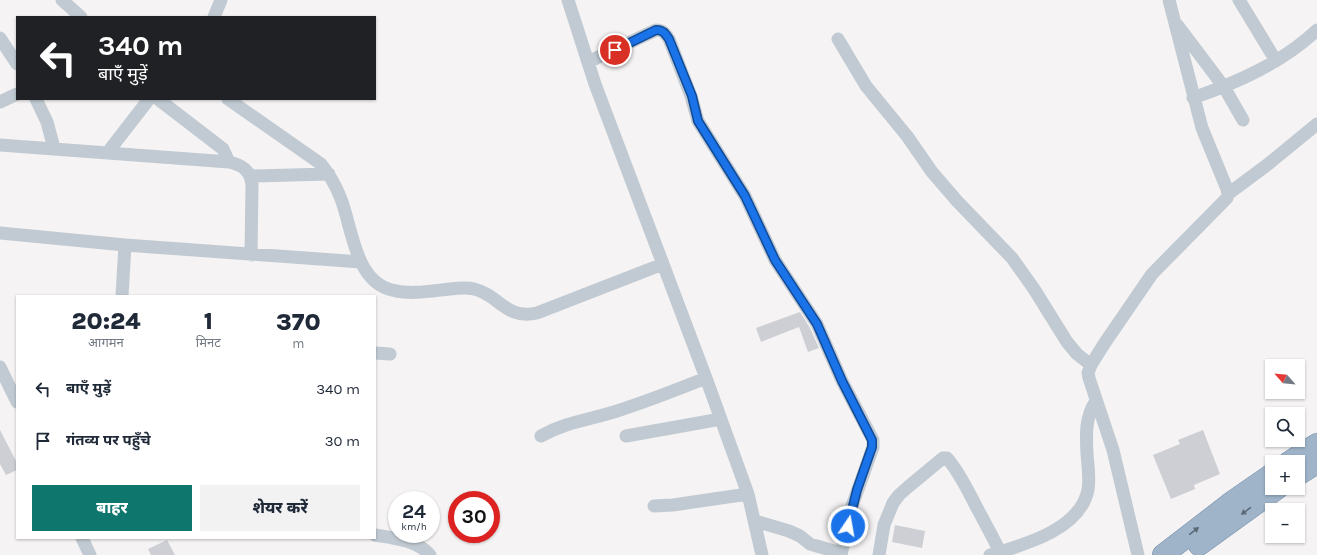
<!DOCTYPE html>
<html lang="hi">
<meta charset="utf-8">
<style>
body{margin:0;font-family:Karla,"Noto Sans Devanagari",sans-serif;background:#f2f2f3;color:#1f2937;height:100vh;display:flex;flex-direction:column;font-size:15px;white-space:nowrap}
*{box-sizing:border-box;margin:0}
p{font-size:13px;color:#747a83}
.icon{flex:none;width:22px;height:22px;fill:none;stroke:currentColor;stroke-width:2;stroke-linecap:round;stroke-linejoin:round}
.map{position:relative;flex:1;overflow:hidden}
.drawer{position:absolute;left:16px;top:295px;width:360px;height:244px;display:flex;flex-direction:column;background:#fff;border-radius:0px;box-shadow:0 1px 3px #0004}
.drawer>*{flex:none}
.hud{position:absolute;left:16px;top:16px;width:360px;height:84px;border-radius:0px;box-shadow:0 1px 3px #0004;background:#202124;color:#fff;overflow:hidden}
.needle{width:26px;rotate:297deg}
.fabs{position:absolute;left:1265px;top:359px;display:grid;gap:8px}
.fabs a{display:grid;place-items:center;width:40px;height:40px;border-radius:0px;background:#fff;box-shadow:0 1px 3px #0004;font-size:20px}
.speed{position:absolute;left:388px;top:491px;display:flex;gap:8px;font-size:20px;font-weight:700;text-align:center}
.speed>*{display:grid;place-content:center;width:52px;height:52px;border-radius:50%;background:#fff;box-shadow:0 1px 3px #0004;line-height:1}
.speed small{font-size:10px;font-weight:400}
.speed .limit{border:6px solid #d22;background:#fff;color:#111}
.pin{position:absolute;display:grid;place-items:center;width:34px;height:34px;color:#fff;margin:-17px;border:2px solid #fff;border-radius:50%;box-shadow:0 1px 4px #0007}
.me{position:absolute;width:44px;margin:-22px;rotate:12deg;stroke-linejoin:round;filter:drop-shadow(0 0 3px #0008)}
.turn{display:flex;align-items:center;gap:14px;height:84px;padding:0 16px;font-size:18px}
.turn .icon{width:52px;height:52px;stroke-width:2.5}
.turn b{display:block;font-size:28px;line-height:34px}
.eta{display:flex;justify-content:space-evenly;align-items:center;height:68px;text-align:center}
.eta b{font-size:24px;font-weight:800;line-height:28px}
.button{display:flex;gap:8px;margin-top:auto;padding:8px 16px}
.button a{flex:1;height:46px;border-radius:0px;background:#0f766e;color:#fff;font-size:16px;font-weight:800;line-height:46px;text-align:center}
.button a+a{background:#f2f2f3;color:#1f2937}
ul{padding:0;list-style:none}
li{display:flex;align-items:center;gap:12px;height:52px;padding:0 16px}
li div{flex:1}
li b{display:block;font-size:15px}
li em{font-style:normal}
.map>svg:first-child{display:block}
.building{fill:#cdcfd5}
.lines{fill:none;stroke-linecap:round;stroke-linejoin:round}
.trunk-casing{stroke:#7690ad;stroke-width:22}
.minor{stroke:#c1cad2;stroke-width:13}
.trunk{stroke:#9fb4c9;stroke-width:21}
.oneway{fill:#5b6976}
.route-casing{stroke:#114b97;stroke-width:10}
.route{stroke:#1a73e8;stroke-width:7}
</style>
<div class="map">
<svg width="1317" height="555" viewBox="0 0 1317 555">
<rect width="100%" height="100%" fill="#f5f3f3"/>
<path class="building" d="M800,312L810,328L819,348L808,352L799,327L761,342L756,328Z
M0,430L17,463V470L6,475L0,464Z
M1203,430L1220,474L1194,485L1195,489L1171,499L1153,455L1180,444L1178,440Z
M895,525L925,531L922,548L892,542Z
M167,540L175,555H151L148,549Z"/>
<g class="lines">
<defs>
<path id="trunk" d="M1289,462L1317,444
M1298,475L1317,463
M1199,545L1278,488
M1163,555L1233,501L1272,474"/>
</defs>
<use href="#trunk" class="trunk-casing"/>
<path class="minor" d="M62,0L81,17
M568,0L595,84L706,378L748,494L762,555
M1239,0L1276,61
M214,17L221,0
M1178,26L1224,87L1243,120
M0,38L17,64
M838,39L866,86L907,136L932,172L957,201L1012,258L1034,289L1067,342L1077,354L1091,365
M588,62L656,30C663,30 665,33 669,39L691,96L698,121L745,196L775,260L817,324L842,381L873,440V447L851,509L841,555
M1193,98C1238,82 1282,63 1317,30
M36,99L47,122L54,148
M158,99L223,149L229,162
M228,99L321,164C330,175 336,186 341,199C352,227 355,282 392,290C411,295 431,291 450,289C458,288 467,287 474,289C500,295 505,320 537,313L663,264
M0,102L17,94
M0,145L229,162C242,165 250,170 252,184L251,255
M108,152L149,99
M251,176L329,174
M1228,194L1267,165L1317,124
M0,233L125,245L361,262
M122,296L125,245
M375,353L390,354
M0,367L17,402
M541,436C566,422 588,420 614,412C645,402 676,390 706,378
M626,436L721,419
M654,506L673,505L748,494
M755,521L789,531L800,536L810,544L841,553
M375,535C393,538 417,540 430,555
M82,538L90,555
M879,555L884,525L893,503L899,495L908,487L943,458H947C960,473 968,491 977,508C985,523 993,537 1000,552
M990,555C1023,545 1080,530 1088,490C1090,478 1088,466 1087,454C1086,435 1085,417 1096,401
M1138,555L1113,450L1089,378L1088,373L1091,365L1104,344L1152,274L1227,198L1228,194L1227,189L1202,128L1169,0"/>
<use href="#trunk" class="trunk"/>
</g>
<defs><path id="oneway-solid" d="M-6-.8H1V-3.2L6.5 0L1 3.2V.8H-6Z"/></defs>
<g class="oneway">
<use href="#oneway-solid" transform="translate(1246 511) rotate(144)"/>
<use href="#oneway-solid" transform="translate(1194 531) rotate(-37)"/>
</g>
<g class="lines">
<defs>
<path id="route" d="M615,50L656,30C663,30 665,33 669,39L692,96L698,121L745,196L775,260L817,324L842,381L872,440V447L857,490L848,526"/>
</defs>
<use href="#route" class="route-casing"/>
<use href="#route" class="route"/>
</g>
</svg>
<div class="fabs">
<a><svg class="needle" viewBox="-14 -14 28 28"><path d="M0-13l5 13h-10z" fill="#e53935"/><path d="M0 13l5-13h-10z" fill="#747a83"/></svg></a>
<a><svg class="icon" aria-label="search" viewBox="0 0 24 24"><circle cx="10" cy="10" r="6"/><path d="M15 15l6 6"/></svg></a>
<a>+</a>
<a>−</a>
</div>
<div class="speed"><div>24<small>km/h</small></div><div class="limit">30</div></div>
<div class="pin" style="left:615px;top:50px;background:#d93025"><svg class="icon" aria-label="arrive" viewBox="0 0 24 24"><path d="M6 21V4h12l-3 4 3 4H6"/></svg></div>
<svg class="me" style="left:848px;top:526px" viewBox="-20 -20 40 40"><circle r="17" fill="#1a73e8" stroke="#fff" stroke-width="3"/><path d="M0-11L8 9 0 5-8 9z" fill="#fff"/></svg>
<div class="hud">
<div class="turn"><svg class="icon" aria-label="left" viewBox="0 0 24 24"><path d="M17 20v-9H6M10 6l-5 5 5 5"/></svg><div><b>340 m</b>बाएँ मुड़ें</div></div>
</div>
<section class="drawer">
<div class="eta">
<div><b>20:24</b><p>आगमन</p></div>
<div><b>1</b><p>मिनट</p></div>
<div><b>370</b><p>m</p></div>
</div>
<ul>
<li><svg class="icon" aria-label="left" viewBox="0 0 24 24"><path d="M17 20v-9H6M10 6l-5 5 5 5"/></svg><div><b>बाएँ मुड़ें</b></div><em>340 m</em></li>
<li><svg class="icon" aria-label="arrive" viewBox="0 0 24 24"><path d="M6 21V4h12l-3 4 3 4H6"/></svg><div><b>गंतव्य पर पहुँचे</b></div><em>30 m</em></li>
</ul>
<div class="button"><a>बाहर</a><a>शेयर करें</a></div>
</section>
</div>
